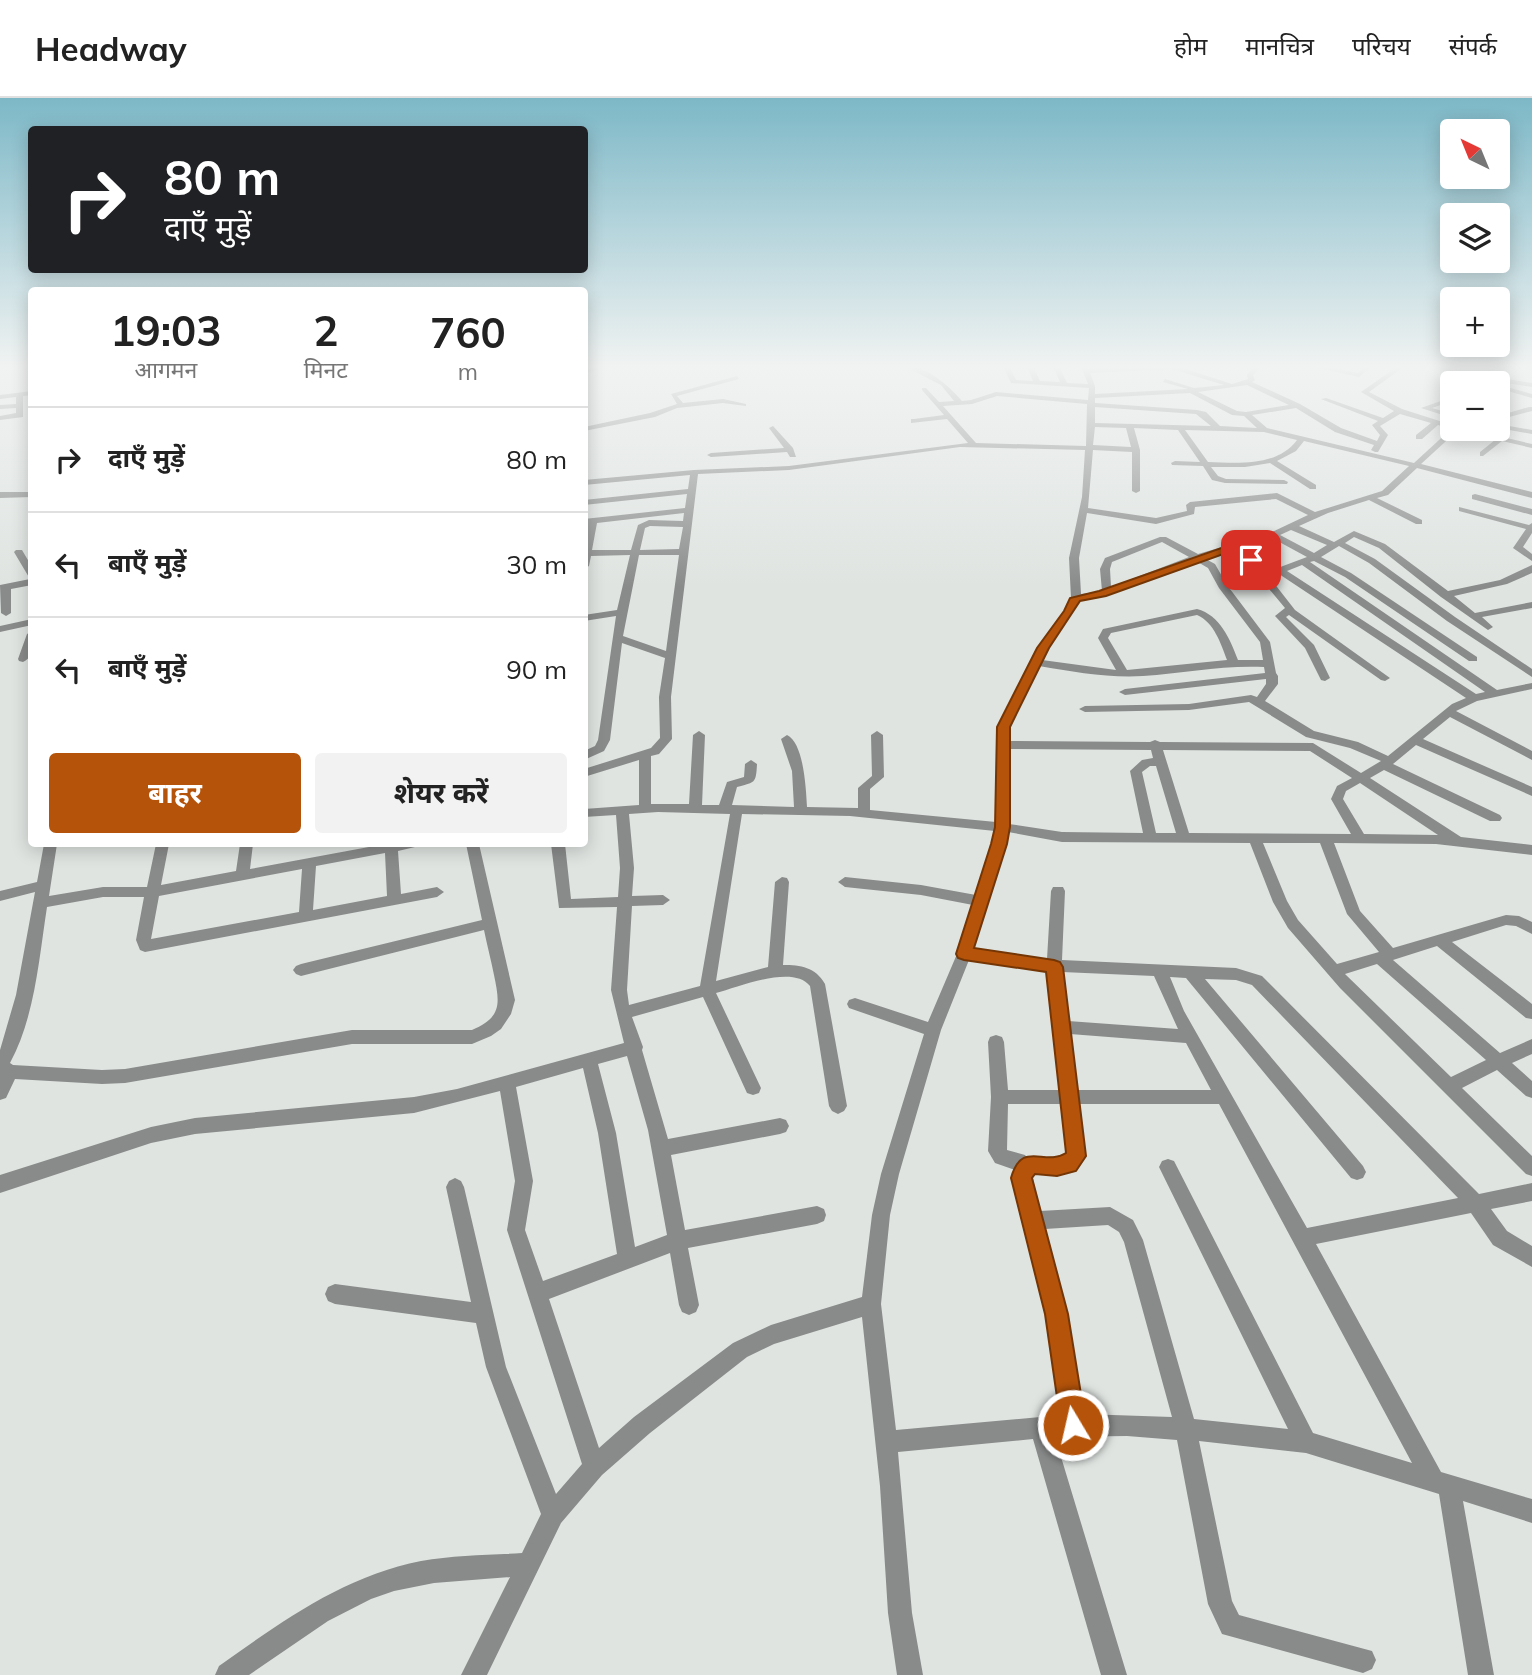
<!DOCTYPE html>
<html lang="hi">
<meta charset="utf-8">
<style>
body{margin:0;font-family:Mulish,"Noto Sans Devanagari",sans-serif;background:#f2f2f2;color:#222;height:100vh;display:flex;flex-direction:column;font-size:26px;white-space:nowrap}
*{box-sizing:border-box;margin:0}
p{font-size:23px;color:#767676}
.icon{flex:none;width:38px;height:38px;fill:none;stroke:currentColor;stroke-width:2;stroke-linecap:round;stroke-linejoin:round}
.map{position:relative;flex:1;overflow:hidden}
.details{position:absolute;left:28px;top:189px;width:560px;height:560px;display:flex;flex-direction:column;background:#fff;border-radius:7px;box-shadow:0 4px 18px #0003}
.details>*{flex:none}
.hud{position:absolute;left:28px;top:28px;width:560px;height:147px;border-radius:7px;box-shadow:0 4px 18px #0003;background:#202124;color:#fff;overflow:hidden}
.needle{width:46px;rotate:317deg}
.controls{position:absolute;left:1440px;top:21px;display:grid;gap:14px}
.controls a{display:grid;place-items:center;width:70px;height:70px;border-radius:7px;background:#fff;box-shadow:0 4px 18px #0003;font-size:35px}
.pin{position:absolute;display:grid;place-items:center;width:60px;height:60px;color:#fff;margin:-30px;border-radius:14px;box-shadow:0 4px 10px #0006}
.me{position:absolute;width:77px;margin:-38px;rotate:351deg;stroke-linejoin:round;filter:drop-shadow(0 0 5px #0008)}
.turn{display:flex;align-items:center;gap:24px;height:147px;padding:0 21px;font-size:32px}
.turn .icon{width:91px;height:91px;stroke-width:2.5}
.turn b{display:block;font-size:49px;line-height:60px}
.eta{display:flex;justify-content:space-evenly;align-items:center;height:119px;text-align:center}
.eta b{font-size:42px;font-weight:700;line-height:49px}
.action{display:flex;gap:14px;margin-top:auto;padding:14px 21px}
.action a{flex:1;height:80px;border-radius:7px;background:#b45309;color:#fff;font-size:28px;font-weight:700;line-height:80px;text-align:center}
.action a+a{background:#f2f2f2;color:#222}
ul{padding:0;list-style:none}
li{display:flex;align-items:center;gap:21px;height:105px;padding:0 21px;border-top:2px solid #e0e0e0}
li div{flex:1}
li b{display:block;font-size:26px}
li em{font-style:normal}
header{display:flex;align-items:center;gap:42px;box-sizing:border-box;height:98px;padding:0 35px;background:#fff;border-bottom:2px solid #e0e0e0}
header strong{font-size:33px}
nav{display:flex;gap:38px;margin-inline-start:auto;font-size:24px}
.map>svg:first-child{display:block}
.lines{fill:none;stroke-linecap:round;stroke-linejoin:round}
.minor{fill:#898b8a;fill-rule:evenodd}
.route{fill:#b45309;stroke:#753606;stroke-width:2}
</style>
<header>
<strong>Headway</strong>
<nav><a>होम</a><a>मानचित्र</a><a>परिचय</a><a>संपर्क</a></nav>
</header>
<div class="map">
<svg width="1532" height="1577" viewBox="0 0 1532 1577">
<rect width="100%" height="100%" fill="#dfe4e1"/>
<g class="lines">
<path class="minor" d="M598,268H608L584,276V272Z
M904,268C927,268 947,286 962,303L971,302L996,294L1088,302L1089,290L1011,285L1003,268H1009L1016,282L1033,283L1027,268H1033L1040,283L1060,284L1053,268H1059L1067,285L1088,286L1081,268H1087L1088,271L1176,268L1232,286L1248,281L1247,277L1254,268H1261L1253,277L1255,282L1252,284L1300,306L1341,330L1377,343L1380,337L1372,327L1378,323L1321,301L1326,300L1383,320L1394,313L1361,294L1398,268H1405L1369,294L1402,311L1452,327V331H1468L1532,346V350L1502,343L1483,358H1480V354L1495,342L1457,333L1421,366L1532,394V400L1417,370L1388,397L1377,400L1422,422V426H1416L1369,402L1328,415L1299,428L1334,444L1354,433L1385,446L1448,493L1500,482L1532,467V475L1507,486L1454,498L1475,515L1532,504V510L1482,519L1493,529L1488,532L1441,499L1379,450L1354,439L1345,445L1375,461L1455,519L1532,571V579L1447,523L1369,465L1339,448L1321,459L1351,475L1477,559V563H1469L1345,479L1314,463L1310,464L1497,592L1532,585V591L1477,603L1456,613L1532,653V662L1450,619L1423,641L1532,689V698L1416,647L1393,666L1500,717L1502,720L1500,723H1490L1384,672L1370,680L1461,739L1532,747V757L1436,746L1334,745L1360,813L1393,850L1506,817L1519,818L1532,824V836L1516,828L1506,827L1452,844L1532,906V921L1526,920L1437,848L1393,862L1500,955L1532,941V956L1512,965L1532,983V1000L1526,998L1497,972L1462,990L1532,1058V1078L1526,1076L1340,890L1288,830L1273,804L1250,745L1062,744L1008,734L973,851L1047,861L1051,793L1053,789H1063L1065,793L1062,862L1236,870L1262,878L1479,1096L1532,1085V1103L1491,1111L1507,1133L1532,1148V1169L1493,1147L1471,1115L1316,1146L1441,1374L1532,1401V1425L1463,1403L1494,1577H1468L1439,1396L1306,1355L1199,1343L1232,1503L1239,1517L1372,1553L1376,1562L1372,1571L1363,1575L1222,1536L1208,1506L1177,1342L1127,1338L1055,1339L1127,1577H1101L1033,1341L898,1354L912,1515L923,1577H897L888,1515L880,1388L862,1219L774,1246L747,1259L650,1335L602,1377L561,1425L487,1577H461L510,1479L434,1485L394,1493L371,1501L328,1523L249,1577H215L219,1568C281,1524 344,1478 421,1463C454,1457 488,1457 522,1455L541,1416L486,1269L476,1225L335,1206L328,1203L325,1196L328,1189L335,1186L471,1204L446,1089L449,1083L455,1080L461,1083L464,1089L506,1269L556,1396L582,1366L507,1132L515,1083L500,993L414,1015L195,1036L151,1045L0,1095V1077L151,1029L195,1020L414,999L457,991L624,945L611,892L617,809L559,810L551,746H565L571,801L618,799L620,770L616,717L584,719V711L639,707V662L584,679V671L651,650L660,640L659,599L665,560L622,545L610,642L604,653L584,662V653L595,648L598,642L616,518L584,523V517L617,512L630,457L591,458L589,468L584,471V443L588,426L584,427V421L685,410L687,396L584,407V402L688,391L690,377L584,387V382L694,372L789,368L968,345L947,321L911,325V321H914L944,317L922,292V290H926L939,304L954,303L941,287ZM1172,271L1224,287L1194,290L1165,281L1163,284L1188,291L1095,296V288L1090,275ZM1247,287L1289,307L1246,314L1237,313L1198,294ZM1190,295L1232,317L1244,318L1257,330L1220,328L1206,314L1197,312L1095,305V300ZM997,298L1087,306L1086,348L976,345L943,308L972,306ZM1095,309L1196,316L1211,328L1095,325ZM1296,310L1335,334L1374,347L1371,352L1375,354H1378L1388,337L1380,328L1400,316L1431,325L1416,337V341H1422L1438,327L1451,331L1414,365L1267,330L1252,317ZM1095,329L1126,330L1131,349L1093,347ZM1134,330L1178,332L1200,364L1175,363L1171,365L1172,367L1203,368L1212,382L1225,385L1287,386L1288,384L1284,382L1226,381L1218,378L1211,369H1245L1270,365L1310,391H1316V387L1277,363L1296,353L1304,343L1409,368L1382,393L1315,414L1277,395L1190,404L1186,407L1187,413L1156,420L1088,410L1093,352L1132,354V393L1136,395L1140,393V352ZM1185,332L1264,334L1297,342C1277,369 1238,365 1208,364ZM960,349L1085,352L1082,399L1069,460L1071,500L1065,513L1038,550L997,629L996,724L870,712V691L884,679L883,637L877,633L871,637L872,678L858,690V710L807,709C806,691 804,645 787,637L781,641L792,673L794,709L732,707L737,689C755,684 756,686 757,666L751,662L745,666L744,679L727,684L719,707H702L705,637L699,633L693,637L689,706H651V658L659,656L672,641L671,599L698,376L789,372ZM1276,401L1308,417L1270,435L1198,456L1166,439H1160L1105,460L1100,471L1102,493L1081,496L1079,460L1087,415L1156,426L1194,416L1195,409ZM684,415L683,423L649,422L638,427L631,452H592L597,425ZM650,428L683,429L679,451L640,452L645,430ZM1291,432L1327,447L1314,455L1280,437ZM1272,440L1307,459L1275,471L1234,451ZM1162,444L1189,459L1111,489L1110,471L1112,464ZM1225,454L1267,474L1259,479L1285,510L1275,518L1305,550L1321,582L1325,583L1330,580L1314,547L1286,519L1289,517L1381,582L1385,583L1390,580L1295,512L1270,480L1279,476L1466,600L1452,606L1388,658L1358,644L1314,633L1265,603L1278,586V578L1276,575L1270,544L1227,487L1215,466L1204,460ZM639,457H679L666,553L623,538ZM1196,463L1208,470L1219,490L1260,544L1263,562H1238C1230,541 1220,517 1197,511L1103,531L1098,540L1116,572L1042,562L1080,502L1105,498ZM1302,467L1485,594L1476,596L1287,473ZM1197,517C1214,524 1221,546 1227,562L1127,572L1108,540L1111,535ZM1039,568C1074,574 1108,580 1143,578C1184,575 1223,567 1264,569L1265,575L1125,591L1119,594L1125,597L1266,581V586L1257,599L1251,597L1189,606L1085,608L1079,611L1085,614L1189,612L1249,604L1306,639L1350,650L1381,663L1361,675L1313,645L1160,644L1155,642L1150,644L1009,643V629ZM1009,651L1151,652L1153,660L1142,662L1130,673L1143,735L1062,734L1009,726ZM1163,652L1310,653L1352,680L1337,688L1331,701L1351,736L1189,735ZM1150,668H1156L1176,735H1156L1142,674ZM1360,685L1438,737L1364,736L1343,701L1346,693ZM658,714L730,716L700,888L629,907L627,892L632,808L663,807L670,802L663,797L632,798L634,770L629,716ZM742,716L850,718L995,733L976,797L921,787L845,779L838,784L845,789L921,797L973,807L957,856L928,924L855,900L849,902L847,906L849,910L924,936L881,1076L872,1117L862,1199L771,1227L733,1245L634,1319L599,1350L549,1201L670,1155L679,1207L682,1214L689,1217L696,1214L699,1207L688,1150L817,1126L824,1123L826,1117L824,1111L817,1108L685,1132L671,1057L780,1036L786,1034L789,1028L786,1022L780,1020L668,1041L642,952L643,949L632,919L703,899L747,995L753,997L759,995L761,990L716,895C739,889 793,866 810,888L829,1008L832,1013L838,1016L844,1013L847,1008L825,886C815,869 801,867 783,867L789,784L787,780L782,779L775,784L768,869L716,883ZM1263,745H1320L1347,816L1379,854L1337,866L1298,822L1287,803ZM969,862L1047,873L1060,992H1008L1004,944L1002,939L996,937L990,939L988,944L991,999L988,1053L995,1065L1015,1072L1013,1080L1047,1216L1062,1317L896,1332L881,1206L890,1117L899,1076L941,932ZM1377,866L1486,962L1451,979L1345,876ZM1062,874L1154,878L1178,931L1068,923ZM1170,879L1186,880L1351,1080L1357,1082L1363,1080L1366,1074L1363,1068L1205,881L1236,882L1252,887L1458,1100L1307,1130L1184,913ZM1070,936L1186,945L1211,992H1077ZM627,958L648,1032L667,1137L635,1149L616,1035L598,966ZM583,970L598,1035L617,1156L543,1183L525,1132L533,1083L516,989ZM1008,1006H1061L1067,1055L1057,1058L1028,1061L1025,1057L1007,1052ZM1079,1006H1219L1412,1365L1313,1335L1174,1063L1168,1061L1162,1063L1159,1069L1288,1331L1194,1321L1143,1142L1133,1122L1110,1109L1040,1113L1032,1076C1050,1072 1075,1079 1085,1058ZM1108,1127L1119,1134L1124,1144L1172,1319L1083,1316L1067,1216L1045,1131Z
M1310,268H1323L1358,275L1365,268H1372L1359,279Z
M1428,268H1438L1479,280L1482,277L1532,285V289L1485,282L1493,285H1484Z
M737,278L739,281L677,298L683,305L723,301L746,306V308L723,305L677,310L655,319L584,333V329L650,315L677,306L671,296Z
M1503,288L1532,296V300L1501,291Z
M32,293V297L23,298V319L0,322V318L16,315V310L0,311V307L16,306V299L0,301V297Z
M1452,299V303L1432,310L1452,316V320L1421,310Z
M1529,309H1532V313L1498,322V318Z
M1498,326L1532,332V336L1498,330Z
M773,328L793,350L796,359H790L787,354L711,359L707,357L711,355L784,350L769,330Z
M0,394H32V399L0,400Z
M1475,396L1532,411V417L1472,401V397Z
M1459,409L1529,427L1532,425V435L1523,449L1532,456V463L1513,450L1526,431L1459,413Z
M16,452H22L32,469V487L11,491V515L6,518L1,515L0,487L30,481L14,454Z
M32,521V527L0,534V528Z
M32,533C32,544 34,560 23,564L19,563L18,561L27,536Z
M44,746H57L49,798L103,789H147L156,746H169L161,787L236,773L240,746H253L250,771L385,746H416L415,749L398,753L401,796L437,789L444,794L437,799L145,854L140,852L136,842L144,799H103L47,809C39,860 35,919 10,965L13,967L102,972L125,971L352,932H472C502,919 500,906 494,877C491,862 487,847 484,832L301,878L296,876L293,872L296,868L301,866L482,822L466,746H479L515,902L511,916L501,931L491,938L472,946H352L125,985L102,986L15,981L6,1000L0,1002V952L16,897L35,794L0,803V793L37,784ZM385,755L387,798L313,812L316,768ZM302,771L299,814L151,841L159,798Z"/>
</g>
<linearGradient id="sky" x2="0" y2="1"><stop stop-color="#7db8c7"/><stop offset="0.55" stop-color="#f1f3f2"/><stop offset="1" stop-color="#f1f3f2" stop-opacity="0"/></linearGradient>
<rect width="1532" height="489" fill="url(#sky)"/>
<path class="route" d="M1227,448L1256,462L1247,464L1226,455L1106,498L1080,503L1049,550L1010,629V729L1007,746L974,850L1054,862L1060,864L1063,869L1086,1058L1076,1073L1057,1078L1035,1076L1032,1080L1068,1216L1086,1327L1082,1336L1073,1339L1065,1336L1061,1327L1045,1216L1011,1080C1022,1041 1044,1069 1066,1055L1046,874L964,862L958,860L956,856L991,746L995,729L997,629L1037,550L1064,513L1070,500L1099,493Z"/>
</svg>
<div class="controls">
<a><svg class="needle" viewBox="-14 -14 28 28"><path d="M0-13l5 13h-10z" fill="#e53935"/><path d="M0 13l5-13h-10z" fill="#767676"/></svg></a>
<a><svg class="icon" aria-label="layers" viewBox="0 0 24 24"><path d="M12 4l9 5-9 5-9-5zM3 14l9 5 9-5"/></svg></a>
<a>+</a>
<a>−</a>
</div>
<div class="pin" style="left:1251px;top:462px;background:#d93025"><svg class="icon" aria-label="arrive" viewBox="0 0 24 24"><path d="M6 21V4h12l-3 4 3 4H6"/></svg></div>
<svg class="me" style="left:1073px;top:1327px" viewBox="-20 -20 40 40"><circle r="17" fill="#b45309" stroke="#fff" stroke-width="3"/><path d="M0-11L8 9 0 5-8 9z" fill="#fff"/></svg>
<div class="hud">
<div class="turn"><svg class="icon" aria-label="right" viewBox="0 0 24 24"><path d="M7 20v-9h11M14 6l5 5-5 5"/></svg><div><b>80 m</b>दाएँ मुड़ें</div></div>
</div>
<section class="details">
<div class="eta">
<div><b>19:03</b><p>आगमन</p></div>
<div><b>2</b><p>मिनट</p></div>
<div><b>760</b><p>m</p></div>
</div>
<ul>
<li><svg class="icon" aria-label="right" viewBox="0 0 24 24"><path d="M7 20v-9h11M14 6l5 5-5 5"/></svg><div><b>दाएँ मुड़ें</b></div><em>80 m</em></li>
<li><svg class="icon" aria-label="left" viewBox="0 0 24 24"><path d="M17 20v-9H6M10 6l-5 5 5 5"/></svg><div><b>बाएँ मुड़ें</b></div><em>30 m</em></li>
<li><svg class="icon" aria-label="left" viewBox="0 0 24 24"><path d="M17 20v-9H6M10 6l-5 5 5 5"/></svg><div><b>बाएँ मुड़ें</b></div><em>90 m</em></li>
</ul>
<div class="action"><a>बाहर</a><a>शेयर करें</a></div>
</section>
</div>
